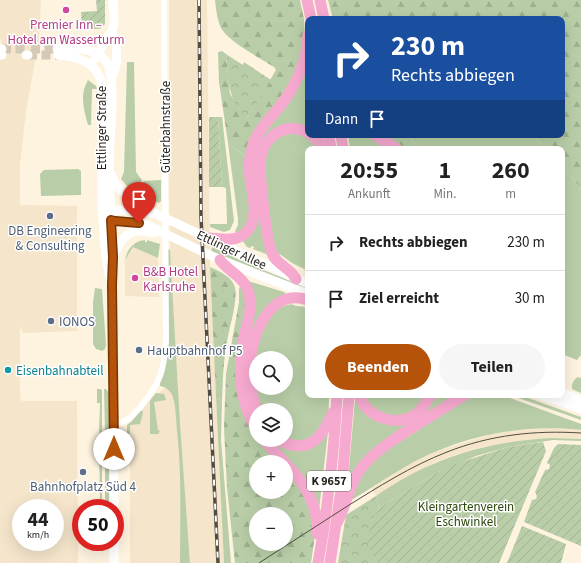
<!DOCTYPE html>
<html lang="de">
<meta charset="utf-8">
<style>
body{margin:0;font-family:"Source Sans 3",sans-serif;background:#f6f6f6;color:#222;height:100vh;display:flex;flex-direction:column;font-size:15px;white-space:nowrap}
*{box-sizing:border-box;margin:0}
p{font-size:13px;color:#767676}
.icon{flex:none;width:22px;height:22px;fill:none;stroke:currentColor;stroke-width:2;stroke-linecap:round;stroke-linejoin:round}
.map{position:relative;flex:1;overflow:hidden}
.details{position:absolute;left:305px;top:146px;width:260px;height:252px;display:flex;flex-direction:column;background:#fff;border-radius:8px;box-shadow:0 4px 16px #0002}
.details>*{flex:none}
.hud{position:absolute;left:305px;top:16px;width:260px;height:122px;border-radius:8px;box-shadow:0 4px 16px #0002;background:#1a4fa0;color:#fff;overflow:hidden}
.controls{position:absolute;left:249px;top:351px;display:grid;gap:8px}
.controls a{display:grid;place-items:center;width:44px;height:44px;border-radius:50%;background:#fff;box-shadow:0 4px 16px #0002;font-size:20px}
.speed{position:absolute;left:12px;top:499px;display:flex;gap:8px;font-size:20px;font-weight:700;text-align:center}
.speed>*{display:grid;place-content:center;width:52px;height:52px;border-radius:50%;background:#fff;box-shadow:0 4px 16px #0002;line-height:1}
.speed small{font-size:10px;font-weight:400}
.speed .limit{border:6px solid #d22;background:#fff;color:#111}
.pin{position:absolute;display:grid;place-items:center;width:34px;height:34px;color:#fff;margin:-41px -17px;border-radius:50% 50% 50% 0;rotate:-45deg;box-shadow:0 0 4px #0007}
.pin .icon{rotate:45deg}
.me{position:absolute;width:44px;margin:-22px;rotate:0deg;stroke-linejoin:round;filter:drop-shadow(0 0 3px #0008)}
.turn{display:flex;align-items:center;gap:14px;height:84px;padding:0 20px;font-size:18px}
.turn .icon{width:52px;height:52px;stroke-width:2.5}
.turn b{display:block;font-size:28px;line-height:34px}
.then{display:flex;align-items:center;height:38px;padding:0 20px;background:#0003;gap:8px;font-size:15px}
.eta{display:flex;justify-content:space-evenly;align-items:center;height:68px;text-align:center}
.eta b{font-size:24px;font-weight:700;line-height:28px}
.button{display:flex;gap:8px;margin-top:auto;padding:8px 20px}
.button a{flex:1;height:46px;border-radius:24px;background:#b45309;color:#fff;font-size:16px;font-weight:700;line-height:46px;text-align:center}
.button a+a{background:#f6f6f6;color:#222}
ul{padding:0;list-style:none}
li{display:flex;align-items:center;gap:12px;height:56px;padding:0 20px;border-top:1px solid #e0e0e0}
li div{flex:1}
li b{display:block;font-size:15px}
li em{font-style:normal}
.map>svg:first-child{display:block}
.built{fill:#f4e5cb;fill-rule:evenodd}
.grass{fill:#b9cea8;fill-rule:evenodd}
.forest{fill:url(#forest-firs);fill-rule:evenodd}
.park{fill:url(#park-crowns)}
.garden{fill:url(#garden-furrows)}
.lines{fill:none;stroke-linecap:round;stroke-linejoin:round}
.secondary-tunnel{stroke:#d3c9b8;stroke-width:9;stroke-dasharray:9 4.5;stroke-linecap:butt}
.street{stroke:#fff;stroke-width:6}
.secondary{stroke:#fff;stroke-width:9}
.highway{stroke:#f6aacf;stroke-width:11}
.tram{stroke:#524c43;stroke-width:1}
.rail-casing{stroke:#524c43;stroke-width:3.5}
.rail{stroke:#fff;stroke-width:2;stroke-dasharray:6;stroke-linecap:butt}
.route-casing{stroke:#753606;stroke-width:10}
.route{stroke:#b45309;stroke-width:7}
.hotel-dot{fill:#d1479c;stroke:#fff;stroke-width:1.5}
.service-dot{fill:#5c6f8a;stroke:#fff;stroke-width:1.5}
.culture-dot{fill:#0f9aa8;stroke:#fff;stroke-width:1.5}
.labels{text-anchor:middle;stroke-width:3;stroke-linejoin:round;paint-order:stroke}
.shield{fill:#fff;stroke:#686560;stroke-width:1}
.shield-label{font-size:12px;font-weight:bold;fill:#27231c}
.hotel-label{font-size:13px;fill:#b23c85;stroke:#fff}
.street-label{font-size:13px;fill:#27231c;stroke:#fff}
.service-label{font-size:13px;fill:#4e5e75;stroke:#fff}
.culture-label{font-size:13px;fill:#0d838f;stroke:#fff;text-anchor:start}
.park-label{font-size:13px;fill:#2c470b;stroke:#fff}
</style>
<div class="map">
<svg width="581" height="563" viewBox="0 0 581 563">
<defs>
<pattern id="forest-firs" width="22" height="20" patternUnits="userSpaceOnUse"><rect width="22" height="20" fill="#b9cea8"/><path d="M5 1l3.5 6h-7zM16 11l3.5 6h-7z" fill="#9fb190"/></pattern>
<pattern id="park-crowns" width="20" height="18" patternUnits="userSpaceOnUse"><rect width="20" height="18" fill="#b9cea8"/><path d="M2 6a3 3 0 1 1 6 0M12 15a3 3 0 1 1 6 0" fill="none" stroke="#9fb190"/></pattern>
<pattern id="garden-furrows" width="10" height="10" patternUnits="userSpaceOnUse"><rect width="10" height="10" fill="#b9cea8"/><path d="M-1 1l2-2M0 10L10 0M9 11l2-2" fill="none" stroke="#9fb190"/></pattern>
</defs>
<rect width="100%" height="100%" fill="#fef3df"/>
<path class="built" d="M0,0H41L39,40L26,111L20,164V207L21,205L77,206V331L23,333L20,327V391L21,404L22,401H77L78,563H0V59L2,46L0,37ZM21,508H55V542H21Z
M169,0H207L210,267L224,563H190L183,469L186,563H130V434H127V425L132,421L153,395L159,393L165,387L178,388L170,257L169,164Z
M133,247L158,258L159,297L125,296V260Z
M553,428L581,430V439L551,438L525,440L482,447L448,457L432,464L405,478L376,496L372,488L406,466L433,453L453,446L492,434L518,430Z"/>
<path class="grass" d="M308,60V129L263,141L269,255L253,249L254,247L252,246L250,248L247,247L242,240L247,236L255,149Z
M127,62H134L136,172L142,180L134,192L127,186L121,179L124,172Z
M88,80L96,86L97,89H92L91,125H88C84,110 79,95 88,80Z
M218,117H222L234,221L230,230L224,232L210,227V224H227L226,188L222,187Z
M284,133L305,135L320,149H308V271L292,263L281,255L276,254L274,247L262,168L267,146Z
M348,135H369L391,149H350Z
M407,135H533L546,149H420Z
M228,143L246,157L251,205L247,227L237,234L235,231L238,225V219Z
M562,167L581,188V355L577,360L562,354Z
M78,169L81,171V195L41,196L40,174L44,170Z
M161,180V201L159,203L136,193L144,181Z
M145,240V242H147V240L160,244L158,258L133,247L125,260C127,249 134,241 145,240Z
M212,247L251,265L308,288V290L211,251Z
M168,249L170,250L180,424L190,563H180C180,519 182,475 177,431C176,420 176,408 173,397C171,391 166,387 160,386V382L162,376Z
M248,281L284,292L287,295L256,326L253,409L256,416V423L251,412Z
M95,288L102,289L106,345L105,349L102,351L96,349L93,344V302Z
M291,304L296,306L308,307V395H329C329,405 329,422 322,430C317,435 308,438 302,442L286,440V410H261L252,381L259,336L275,309ZM256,358H286V388H256Z
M578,377L581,378V393L572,389C571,384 574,379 578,377Z
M97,389H101L102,391V432L99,433L100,403H97Z
M104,389H106L109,393V431H105Z
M156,393L164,394L166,400L154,402L158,430L160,431L158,434H150V401Z
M362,395H428L420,407L400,417L376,413Z
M434,395H459L348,480L355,399L394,424Z
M473,395H497L510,398L581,424V430C521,423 457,437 405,467C386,478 367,491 348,502L361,474L381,454Z
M510,395H520L581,417V420Z
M216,396L222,401L221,440L231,563H224Z
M140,411H143V413L140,424L130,425V434H127V425L132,421Z
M328,432L319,510L268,440H273L286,447Z
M99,436H102V508H98V506H100Z
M105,436H110L109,508H105Z
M551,438L581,439V441L553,440L508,447L476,456L436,473L379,508L376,496C431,458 484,442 551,438Z"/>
<path class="forest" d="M215,0H300L304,19L305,36L300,65L246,157L228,143L219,82L218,52L222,51L226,54L230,94L246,119L276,70L274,67C260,58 229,42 221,28C217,19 216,9 215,0Z
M328,0H581V188L562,167V149H546L533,135H562V19H333Z
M383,135H407L420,149H406Z
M210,267C219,271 233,277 235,288C238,301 229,328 227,342C223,362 223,381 222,401L216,396Z
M241,284L246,296L248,424L256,435V440H260L278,462H256V492H286V471L306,496L311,513L315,535L311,563H235L227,488L224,428L226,374L239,302V289ZM256,514H286V544H256Z"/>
<path class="park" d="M226,54L243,65L244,62L271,80L246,119C227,98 229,81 226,54Z
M376,496L379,508L371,522L372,555L377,563H338L346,515Z"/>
<path class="garden" d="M96,0H105V24L100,29H82L81,12L97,11Z
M209,117H218L222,187H209Z
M543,442L546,451L499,563H377L372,555L367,541L371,522L379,508L436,473L458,463L508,447Z
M558,444L581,445V546L524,522L532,500L536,499L537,496L535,492L545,470L549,469L550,465L547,463L554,448Z
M522,526L566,544L561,563H507Z"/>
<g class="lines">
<path class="secondary-tunnel" d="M2,49H26
M31,49H57
M28,55H58"/>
<path class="street" d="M114,423C116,423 118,424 120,423C134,420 155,389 160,376C164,365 165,354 166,342L164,0"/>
<path class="secondary" d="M0,49H2
M57,49C75,49 97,46 107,63C117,81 109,140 109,163C109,194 112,225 113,257C113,267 112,277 112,287C113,361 114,434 114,508
M0,55H2
M26,55H28
M58,55C79,57 95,61 102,83V205L105,250L109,274
M95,59L112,30L114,23L113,0
M111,79C120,63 117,46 112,30
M111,174L116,185L124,193L156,214L308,284
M107,215C118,205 139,212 153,213
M107,217C117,224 133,221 145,224L220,260L308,294
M114,255C119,243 126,230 141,231C146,231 150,232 154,233
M562,393L581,400
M541,395L581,409
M114,542V563"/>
<path class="highway" d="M307,0L311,19
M320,0L324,19
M312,135L320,143L323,149
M329,135L331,149
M341,135L343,149
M375,135L397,149
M209,238C224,239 239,243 249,229C260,213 250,187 249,169C249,162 250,155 252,148C257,130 270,119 281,105C297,84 307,62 308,35
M220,260C228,271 241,275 247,288C255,306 246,325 243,342C238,372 240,402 256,428
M296,279C291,269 280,266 274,257C266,246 260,177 260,161C263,137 285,120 308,133
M359,395C366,416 393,427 413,416C421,412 426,403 431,395
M257,410C252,397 249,382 250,368C250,337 269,287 308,300
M264,440L284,462
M278,440C308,455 322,439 333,412
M286,464C305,483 319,506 317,534
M337,523C346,506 349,486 360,470C373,450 410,429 431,416C443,409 454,401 465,395
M318,563C328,508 334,451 337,395
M330,563L342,484L349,395"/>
<path class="tram" d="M259,563C288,544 317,526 346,507C378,487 411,466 447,452C490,435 535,430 581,433"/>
<defs>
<path id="rail" d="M199,0L201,217L218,563"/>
</defs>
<use href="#rail" class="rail-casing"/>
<use href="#rail" class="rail"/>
</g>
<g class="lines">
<defs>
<path id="route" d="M114,449L112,285L113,257L111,220L115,221L139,223"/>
</defs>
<use href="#route" class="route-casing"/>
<use href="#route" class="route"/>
</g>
<g class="hotel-dot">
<circle cx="66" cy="10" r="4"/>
<circle cx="135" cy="278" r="4"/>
</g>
<g class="service-dot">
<circle cx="50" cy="216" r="4"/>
<circle cx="51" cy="321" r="4"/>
<circle cx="139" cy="350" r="4"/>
<circle cx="83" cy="472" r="4"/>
</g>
<circle class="culture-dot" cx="8" cy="370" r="4"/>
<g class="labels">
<rect class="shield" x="307" y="471" width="44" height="20" rx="3"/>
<g class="shield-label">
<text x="329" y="485">K 9657</text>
</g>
<g class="hotel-label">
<text x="66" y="29">Premier Inn –<tspan x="66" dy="15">Hotel am Wasserturm</tspan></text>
<text x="143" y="276" text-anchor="start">B&amp;B Hotel<tspan x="143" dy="15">Karlsruhe</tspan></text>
</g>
<g class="street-label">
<text transform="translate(165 127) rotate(-90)" y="5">Güterbahnstraße</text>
<text transform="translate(101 128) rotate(-90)" y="5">Ettlinger Straße</text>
<text transform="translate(232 249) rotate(25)" y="5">Ettlinger Allee</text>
</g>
<g class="service-label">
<text x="50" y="235">DB Engineering<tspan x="50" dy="15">&amp; Consulting</tspan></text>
<text x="59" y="326" text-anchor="start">IONOS</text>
<text x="147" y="355" text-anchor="start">Hauptbahnhof P5</text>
<text x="83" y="491">Bahnhofplatz Süd 4</text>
</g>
<g class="culture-label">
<text x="16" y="375">Eisenbahnabteil</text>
</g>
<g class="park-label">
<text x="466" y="511">Kleingartenverein<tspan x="466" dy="15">Eschwinkel</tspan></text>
</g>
</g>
</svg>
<div class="controls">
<a><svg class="icon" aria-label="search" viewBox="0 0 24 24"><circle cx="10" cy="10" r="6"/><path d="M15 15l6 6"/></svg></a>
<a><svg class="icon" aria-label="layers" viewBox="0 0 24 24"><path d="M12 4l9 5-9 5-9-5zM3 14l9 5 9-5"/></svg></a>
<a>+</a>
<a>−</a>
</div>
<div class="speed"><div>44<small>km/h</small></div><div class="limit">50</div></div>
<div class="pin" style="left:139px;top:223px;background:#d93025"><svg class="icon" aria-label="arrive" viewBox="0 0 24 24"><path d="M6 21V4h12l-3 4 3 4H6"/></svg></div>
<svg class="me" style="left:114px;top:449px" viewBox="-20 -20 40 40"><circle r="19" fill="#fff"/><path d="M0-13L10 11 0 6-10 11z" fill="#b45309"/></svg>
<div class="hud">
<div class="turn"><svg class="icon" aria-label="right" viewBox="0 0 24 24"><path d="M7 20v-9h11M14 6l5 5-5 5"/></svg><div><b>230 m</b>Rechts abbiegen</div></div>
<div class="then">Dann<svg class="icon" aria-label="arrive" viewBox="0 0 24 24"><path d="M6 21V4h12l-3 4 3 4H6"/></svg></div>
</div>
<section class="details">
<div class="eta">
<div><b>20:55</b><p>Ankunft</p></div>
<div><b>1</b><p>Min.</p></div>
<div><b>260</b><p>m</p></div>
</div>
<ul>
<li><svg class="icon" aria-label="right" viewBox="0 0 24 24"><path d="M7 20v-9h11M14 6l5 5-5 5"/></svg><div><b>Rechts abbiegen</b></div><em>230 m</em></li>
<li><svg class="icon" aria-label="arrive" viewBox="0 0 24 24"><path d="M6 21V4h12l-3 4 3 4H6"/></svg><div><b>Ziel erreicht</b></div><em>30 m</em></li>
</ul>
<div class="button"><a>Beenden</a><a>Teilen</a></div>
</section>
</div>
